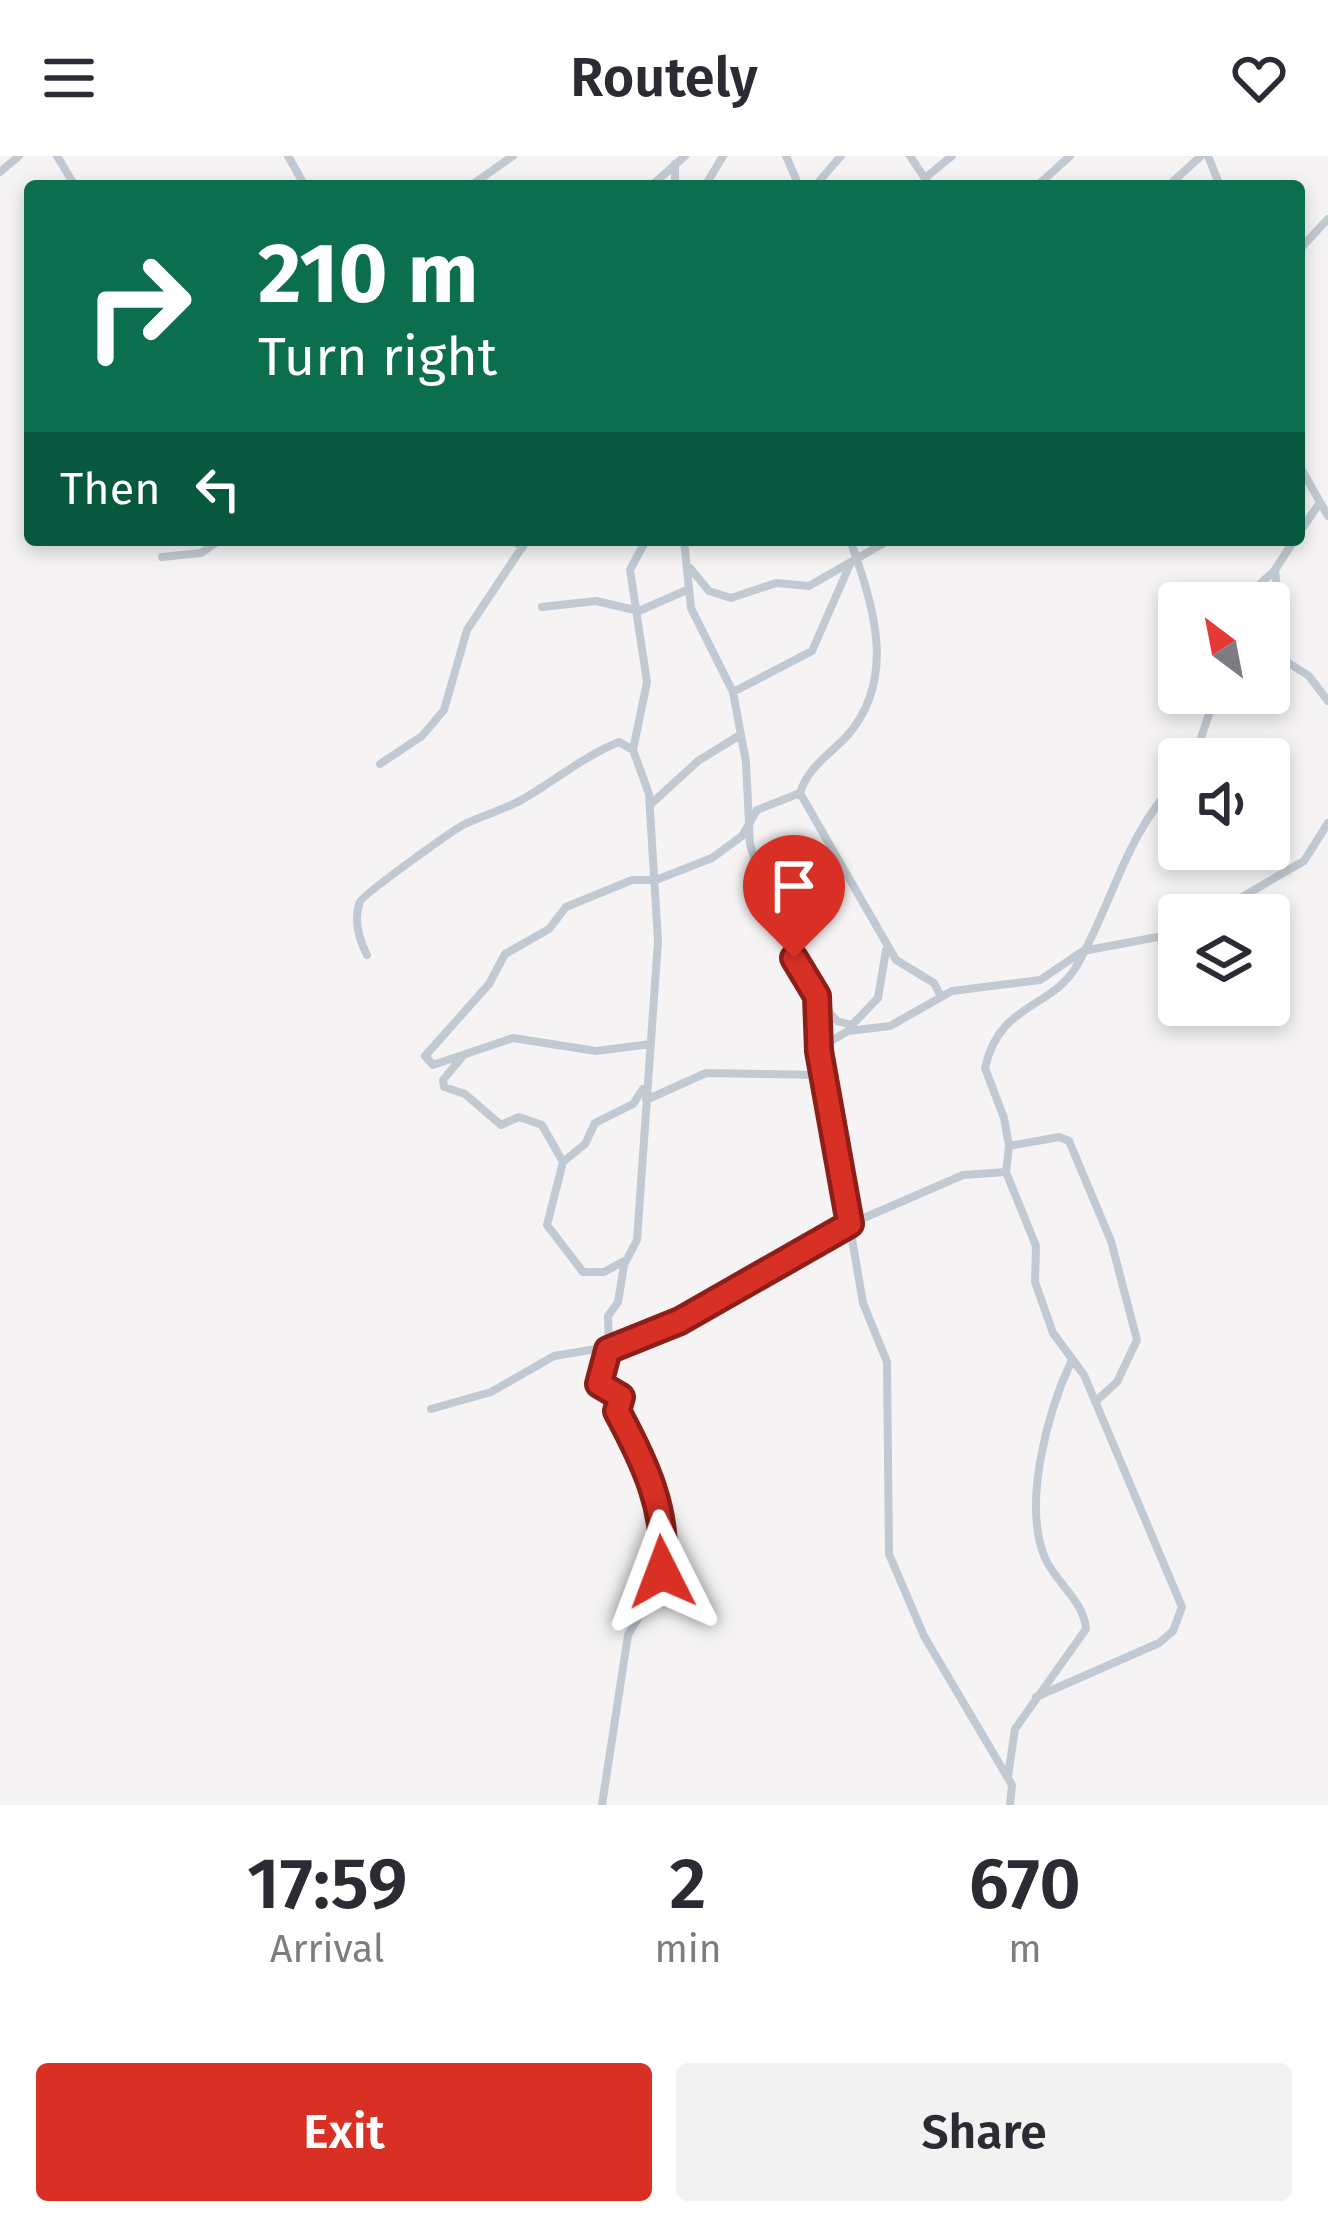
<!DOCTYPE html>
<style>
body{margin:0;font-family:"Fira Sans",sans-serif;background:#f2f2f3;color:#2b2b33;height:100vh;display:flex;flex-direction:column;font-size:45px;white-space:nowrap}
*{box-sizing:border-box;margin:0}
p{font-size:39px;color:#7c7c81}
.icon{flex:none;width:66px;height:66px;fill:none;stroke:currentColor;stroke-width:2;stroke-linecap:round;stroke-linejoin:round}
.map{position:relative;height:1649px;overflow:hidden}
.drawer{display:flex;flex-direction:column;background:#fff;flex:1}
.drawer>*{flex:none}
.guide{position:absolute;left:24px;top:24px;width:1281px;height:366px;border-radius:12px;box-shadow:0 6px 18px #0003;background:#0b6e4f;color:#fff;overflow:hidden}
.needle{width:78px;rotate:328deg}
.buttons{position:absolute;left:1158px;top:426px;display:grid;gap:24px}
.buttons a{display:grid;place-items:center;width:132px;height:132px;border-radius:12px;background:#fff;box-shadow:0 6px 18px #0003;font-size:60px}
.pin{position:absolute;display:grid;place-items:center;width:102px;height:102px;color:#fff;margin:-123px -51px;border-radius:50% 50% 50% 0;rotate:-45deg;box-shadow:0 0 12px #0007}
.pin .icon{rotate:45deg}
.me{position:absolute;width:132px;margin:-66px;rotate:357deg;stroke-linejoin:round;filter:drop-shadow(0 0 9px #0008)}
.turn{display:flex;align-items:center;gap:42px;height:252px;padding:0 36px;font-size:54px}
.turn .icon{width:156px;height:156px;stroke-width:2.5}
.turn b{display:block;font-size:84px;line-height:102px}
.then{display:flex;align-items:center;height:114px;padding:0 36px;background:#0003;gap:24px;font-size:45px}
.eta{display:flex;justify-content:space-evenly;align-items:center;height:204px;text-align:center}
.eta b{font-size:72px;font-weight:600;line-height:84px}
.primary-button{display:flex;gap:24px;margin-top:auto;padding:24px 36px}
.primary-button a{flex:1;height:138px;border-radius:12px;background:#d93025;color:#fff;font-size:48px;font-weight:600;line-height:138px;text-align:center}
.primary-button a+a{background:#f2f2f3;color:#2b2b33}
header{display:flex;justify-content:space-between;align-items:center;height:156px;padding:0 36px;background:#fff;font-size:54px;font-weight:600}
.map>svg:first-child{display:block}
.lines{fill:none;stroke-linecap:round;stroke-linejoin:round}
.street{stroke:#c1cad2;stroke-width:8}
.route-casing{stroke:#8d1f18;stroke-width:30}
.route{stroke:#d93025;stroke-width:21}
</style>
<header><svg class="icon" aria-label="menu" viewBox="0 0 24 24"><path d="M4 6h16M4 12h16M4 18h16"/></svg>Routely<svg class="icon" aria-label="heart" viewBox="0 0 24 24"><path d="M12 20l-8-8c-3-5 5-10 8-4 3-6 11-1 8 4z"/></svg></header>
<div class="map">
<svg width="1328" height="1649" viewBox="0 0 1328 1649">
<rect width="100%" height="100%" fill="#f5f3f3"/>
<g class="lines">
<path class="street" d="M57,0L75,30
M288,0L305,30
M786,0L799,30
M910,0L930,30
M1208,0L1220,30
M675,8V30
M0,16L19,0
M925,22L952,0
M470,30L513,0
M651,30L685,0
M705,30L723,0
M815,30L841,0
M1037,30L1070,0
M1168,30L1201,0
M1299,94L1328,63
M1299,309L1328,360
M1299,377L1319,348
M511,384L523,391
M684,384L691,452L733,536L746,606L750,688L772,761L820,846L837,865L852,869
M850,384C873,448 898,522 847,580C829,599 808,611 800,637L896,804L934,827L941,841
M162,401L201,397L220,384
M690,412L709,435L731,442L776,427L809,430L851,406
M1275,414L1284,504L1309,520L1328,545
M1240,447L1275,414L1294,384
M542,451L596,445L639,455L689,433
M733,536L812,495L851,406L889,384
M1194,603L1216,537
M380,608L422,580L444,554L467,474L527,384
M651,648L698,605L740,579
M1211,759L1304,705L1328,667
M367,799C359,783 353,764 360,746C362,739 452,675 463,669C483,659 504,654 523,643C556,624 584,600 619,586L633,594
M816,841L819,892
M852,869L878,842L886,794
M651,888L596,895L513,882L433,909L425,900L489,828L505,798L549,773L566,751L632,724H656L712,702L742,680L757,654L800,637
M462,901L443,924L444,931L465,938L501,969L519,961L542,969L563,1006
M646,944L706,917L823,919
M1009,990L1059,981L1069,985L1111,1085L1137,1184L1117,1226L1095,1246
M626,1104L604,1116H583L547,1069L563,1006L585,988L595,967L633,948L643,933
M431,1253L491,1236L554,1200L632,1187L850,1068L963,1019L1006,1016
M1036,1541L1159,1487L1173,1475L1182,1451L1084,1219L1053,1177L1035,1126L1036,1090L1006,1016L1009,990L1004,962L985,912C999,847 1051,853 1076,811C1112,750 1126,675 1179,624
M1008,1620L1015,1573L1086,1473C1084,1445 1056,1427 1045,1402C1022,1348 1048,1255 1071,1206
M602,1649L628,1479L659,1428L663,1401L651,1325L643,1297L617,1255L621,1241L599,1226L609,1192L608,1160L618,1146L624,1109L637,1084L658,785L649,638L633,594L647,526L630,414L646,384
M1010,1649L1012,1629L924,1480L889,1398L887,1206L863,1147L819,892L848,875L890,870L952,835L1040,824L1083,795L1179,777"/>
</g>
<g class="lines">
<defs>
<path id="route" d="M662,1416C669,1356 644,1305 617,1255L621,1241L599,1228L608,1194L680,1165L850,1068L819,895L817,840L794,802"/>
</defs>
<use href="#route" class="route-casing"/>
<use href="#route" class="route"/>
</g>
</svg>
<div class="buttons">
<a><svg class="needle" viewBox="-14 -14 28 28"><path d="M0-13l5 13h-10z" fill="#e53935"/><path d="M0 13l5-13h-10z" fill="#7c7c81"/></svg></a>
<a><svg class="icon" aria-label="sound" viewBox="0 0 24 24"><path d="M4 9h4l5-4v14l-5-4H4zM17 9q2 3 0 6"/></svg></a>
<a><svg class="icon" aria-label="layers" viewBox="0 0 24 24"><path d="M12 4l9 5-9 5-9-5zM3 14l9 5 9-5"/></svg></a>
</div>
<div class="pin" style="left:794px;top:802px;background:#d93025"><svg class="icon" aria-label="arrive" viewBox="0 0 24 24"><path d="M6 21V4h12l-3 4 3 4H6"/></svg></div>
<svg class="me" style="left:662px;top:1416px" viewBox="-20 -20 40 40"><path d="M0-17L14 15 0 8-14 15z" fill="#d93025" stroke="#fff" stroke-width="4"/></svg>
<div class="guide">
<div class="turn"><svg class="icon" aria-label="right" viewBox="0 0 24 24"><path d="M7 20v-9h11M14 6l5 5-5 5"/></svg><div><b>210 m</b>Turn right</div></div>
<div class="then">Then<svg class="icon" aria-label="left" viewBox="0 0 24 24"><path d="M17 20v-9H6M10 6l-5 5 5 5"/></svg></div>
</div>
</div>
<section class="drawer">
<div class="eta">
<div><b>17:59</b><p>Arrival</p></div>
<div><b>2</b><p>min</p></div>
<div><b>670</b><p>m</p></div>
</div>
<div class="primary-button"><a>Exit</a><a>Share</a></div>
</section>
